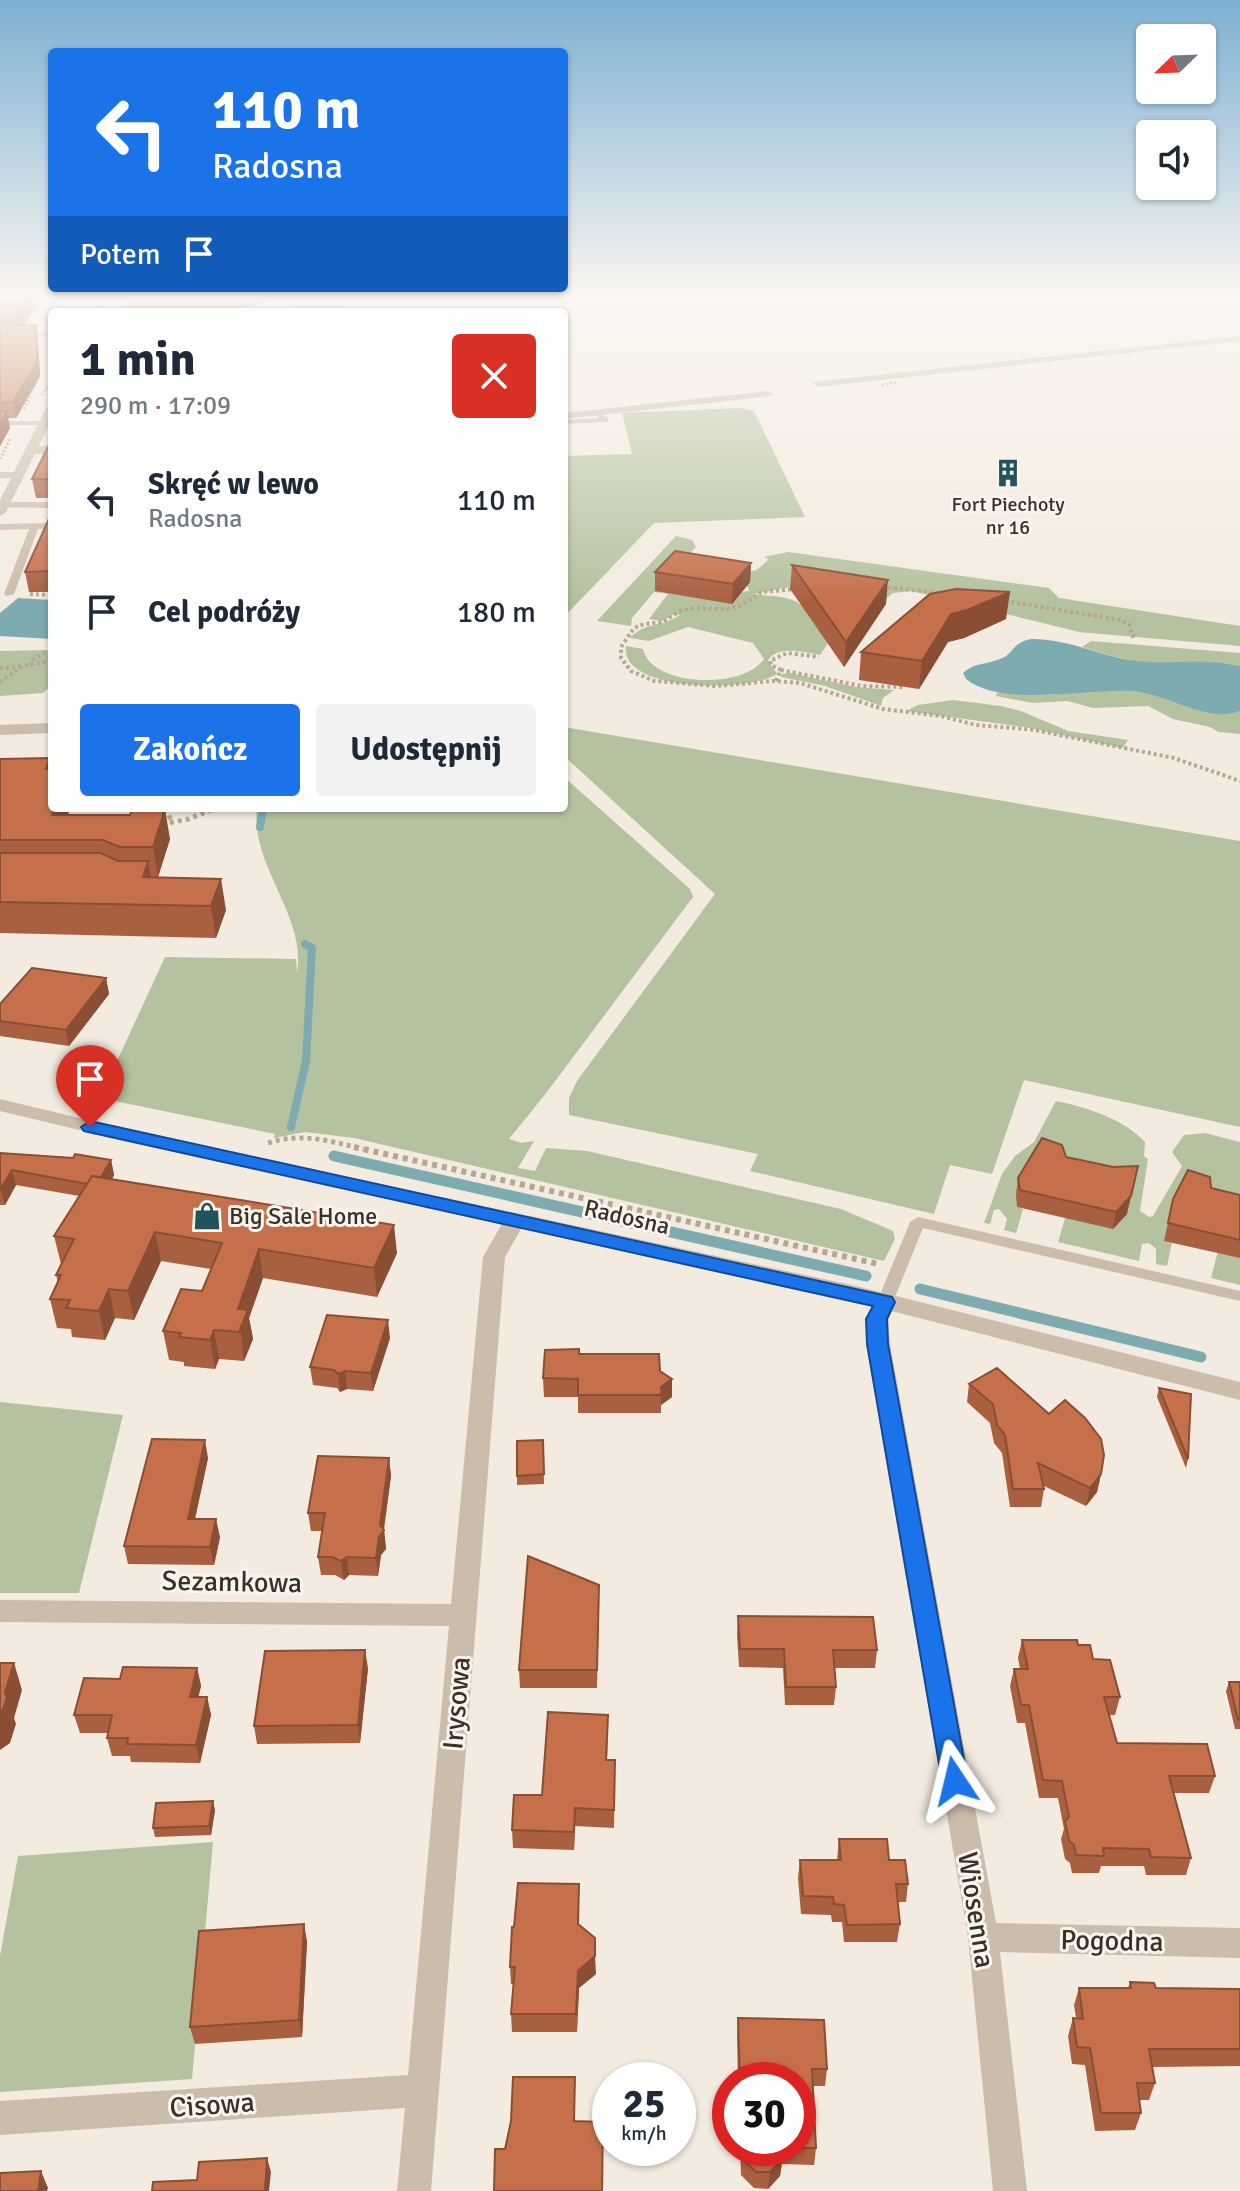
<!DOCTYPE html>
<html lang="pl">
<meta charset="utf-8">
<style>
body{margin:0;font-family:Signika,sans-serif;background:#f2f2f3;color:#1f2937;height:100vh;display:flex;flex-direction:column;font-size:30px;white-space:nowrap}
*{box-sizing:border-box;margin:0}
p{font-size:26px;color:#747a83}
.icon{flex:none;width:44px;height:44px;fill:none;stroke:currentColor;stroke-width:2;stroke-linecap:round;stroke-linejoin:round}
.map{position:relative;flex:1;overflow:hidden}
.side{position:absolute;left:48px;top:308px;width:520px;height:504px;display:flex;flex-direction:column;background:#fff;border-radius:8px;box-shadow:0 2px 6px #0004}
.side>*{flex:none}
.banner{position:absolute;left:48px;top:48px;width:520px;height:244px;border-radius:8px;box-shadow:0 2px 6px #0004;background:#1a73e8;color:#fff;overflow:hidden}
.needle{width:52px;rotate:247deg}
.tools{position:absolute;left:1136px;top:24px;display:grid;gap:16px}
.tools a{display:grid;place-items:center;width:80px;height:80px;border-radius:8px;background:#fff;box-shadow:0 2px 6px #0004;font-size:40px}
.speed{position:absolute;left:592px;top:2062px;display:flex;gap:16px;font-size:40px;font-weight:700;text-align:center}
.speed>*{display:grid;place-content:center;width:104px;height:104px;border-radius:50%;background:#fff;box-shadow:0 2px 6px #0004;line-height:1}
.speed small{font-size:20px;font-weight:400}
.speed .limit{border:12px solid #d22;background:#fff;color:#111}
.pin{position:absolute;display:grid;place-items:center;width:68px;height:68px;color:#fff;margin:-82px -34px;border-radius:50% 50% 50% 0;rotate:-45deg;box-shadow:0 0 8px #0007}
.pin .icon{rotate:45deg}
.me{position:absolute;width:88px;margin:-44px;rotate:350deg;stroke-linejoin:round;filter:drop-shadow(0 0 6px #0008)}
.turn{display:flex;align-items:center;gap:28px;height:168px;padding:0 32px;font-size:36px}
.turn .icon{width:104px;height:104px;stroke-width:2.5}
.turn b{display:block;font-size:56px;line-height:68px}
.then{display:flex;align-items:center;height:76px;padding:0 32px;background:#0003;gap:16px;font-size:30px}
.round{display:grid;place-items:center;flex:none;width:84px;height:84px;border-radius:8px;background:#f2f2f3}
.overview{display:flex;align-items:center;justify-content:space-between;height:136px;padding:0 32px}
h1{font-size:48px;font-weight:700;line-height:60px}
.button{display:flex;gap:16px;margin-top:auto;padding:16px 32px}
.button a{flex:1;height:92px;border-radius:8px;background:#1a73e8;color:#fff;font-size:32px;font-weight:700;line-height:92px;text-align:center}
.button a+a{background:#f2f2f3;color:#1f2937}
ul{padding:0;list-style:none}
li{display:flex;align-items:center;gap:24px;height:112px;padding:0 32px}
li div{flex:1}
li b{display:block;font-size:30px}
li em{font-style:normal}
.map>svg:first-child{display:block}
.green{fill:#b4c29f}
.water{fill:#7eabb0}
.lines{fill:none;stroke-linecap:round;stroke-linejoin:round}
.stream-far1{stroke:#7eabb0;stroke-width:8}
.stream{stroke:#7eabb0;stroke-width:11}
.path-far3{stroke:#b7a695;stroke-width:3;stroke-dasharray:2 2;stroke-linecap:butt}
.path-far2{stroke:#b7a695;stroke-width:4;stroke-dasharray:3 3;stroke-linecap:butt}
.path-far1{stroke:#b7a695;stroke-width:5;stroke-dasharray:4 4;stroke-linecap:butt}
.path{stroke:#b7a695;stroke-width:6;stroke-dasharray:5 5;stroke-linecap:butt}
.service{fill:#cbbcab;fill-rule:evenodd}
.minor{fill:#cbbcab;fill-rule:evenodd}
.tertiary{fill:#cbbcab;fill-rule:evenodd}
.wall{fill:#a96040}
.shaded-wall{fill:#8a4e34}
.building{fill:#c5704b;stroke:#8a4e34;stroke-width:2}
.route{fill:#1a73e8;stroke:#114b97;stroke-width:2}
.labels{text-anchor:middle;stroke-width:6;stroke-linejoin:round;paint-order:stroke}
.far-poi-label{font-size:20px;fill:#39302a;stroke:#faf5ec}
.poi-label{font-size:24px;fill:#39302a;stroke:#faf5ec;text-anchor:start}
.street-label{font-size:24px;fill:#39302a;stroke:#faf5ec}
.near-street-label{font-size:28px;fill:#39302a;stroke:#faf5ec}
</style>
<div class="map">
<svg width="1240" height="2191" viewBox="0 0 1240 2191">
<rect width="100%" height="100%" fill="#f3ebdf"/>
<path class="green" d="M296,296H344L343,312H293Z
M1240,336V341L817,387L812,382Z
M741,408L754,411L805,517L654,523L564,617V456L632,454L622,413Z
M676,536L692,540L696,547L672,571L739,592L749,591L748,587L738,584L746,572L757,570L769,559L764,557L788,552L1049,588L1059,598L1240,626V646L1079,632L912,591L893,593L887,598L796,591L790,587L753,594C767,596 792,595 802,606C813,617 817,632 830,640L820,655C804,652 779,645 768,660L777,674C751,692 619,693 626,646L643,649C652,688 745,689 764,659L753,643L688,627L649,641L630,638C644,622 664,627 680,615L675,614L662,621L649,619L668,594L654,592L632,618L631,626L597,621Z
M1091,641L1240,653V666C1218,661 1199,662 1177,664C1146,667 1111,656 1082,647Z
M52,650V685L43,693L0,696V651Z
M790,673L856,687L894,690L883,698L881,706L825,686L781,677L782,674Z
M1094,690C1110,690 1128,688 1144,692C1170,699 1214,722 1240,711V734L1219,732L1210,727L1173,719L1148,706L1093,708L1067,701L1033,703L996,696L998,691L1049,695Z
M953,700L1001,706L1021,711L1068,731L1128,740L1123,748L1030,728L906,711L918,705Z
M564,727L1240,841V1127L1024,1080L992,1174L950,1165L934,1214L750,1171L758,1154L569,1115V1098L577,1081L715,894L564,756Z
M564,777L690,889L693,897L547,1092L509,1139L521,1143L534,1141L518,1168L535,1171L546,1148L587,1151L841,1209L893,1231L895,1239L884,1261L354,1138L305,1132L274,1138L275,1134L100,1098L165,957L296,959L297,973C307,916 250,866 257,808H564Z
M1056,1101C1086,1107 1124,1119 1145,1142L1144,1156L1148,1159L1140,1211L1149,1217L1153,1216L1182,1166L1172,1152L1184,1135L1205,1133L1240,1142V1213L1167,1241L1172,1243L1167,1266L1156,1264V1249L1149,1243L1142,1244L1139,1261L1058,1242L1066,1215L1018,1207L1023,1209L1016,1233L1004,1230L1007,1219L999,1209L994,1210L990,1224L984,1223L1002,1174L1015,1156L1034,1142Z
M1218,1251L1240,1258V1285L1211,1278Z
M0,1402L123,1415L79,1593H0Z
M213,1842L192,2079L0,2092V1956L18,1856Z"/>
<path class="water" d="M18,598L52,600V639L0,636V613Z
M1032,639C1066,639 1097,654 1129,660C1167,666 1203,657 1240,666V711C1209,724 1164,693 1132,691C1088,688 1001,708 966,679L963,673C976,662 985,665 1000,659C1015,654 1010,643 1032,639Z"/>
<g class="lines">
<path class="stream-far1" d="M260,827L263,808
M291,1127L306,1061L312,948L305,944"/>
<path class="stream" d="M334,1156L866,1276
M920,1289L1201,1357"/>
<path class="path-far3" d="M882,385L898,382
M42,395L52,380
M24,409L37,381
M0,459L10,439"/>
<path class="path-far2" d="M882,587L943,593
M797,589L761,592L742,605L727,609L694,608L680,611L663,622L644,624L634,628L621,647V658L631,671L654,681L715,686L773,681L800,683L883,709L941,716L976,725L1035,730L1174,758L1240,781
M30,594L52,595
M1005,601L1121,620L1129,624L1134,640
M32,665L31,661L45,652
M0,668L22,666
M781,670L771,665L770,661L787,653L819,657
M776,681L781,670L862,686L904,687
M0,682L23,666L52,661"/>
<path class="path-far1" d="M166,808L172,823
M162,824L189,819L216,808
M268,1143C301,1132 330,1141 363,1149"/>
<path class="path" d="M354,1147L878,1264"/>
<path class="service" d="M54,296H60L45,320H41Z
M126,296H132L127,312H119Z
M0,333H52V337H0Z
M599,411L608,418V422L564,424V420L599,418L595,413Z
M0,421H45L49,423L45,425H0Z
M0,472H19L23,475L19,478H0Z
M52,502V508L0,507V503L3,502Z
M52,523V529H38L14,594L6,596L4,594L29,529L0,530V524Z
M918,1217L1240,1291V1301L923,1228L893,1302L891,1306H879L877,1302L910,1222Z"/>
<path class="minor" d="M768,391L774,394L772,396L564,419V413Z
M52,446V454H32L26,450L32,446Z
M52,723V733L0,735V725Z
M515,1213L523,1215L526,1220L505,1257L431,2191H397L405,2108L0,2135V2101L408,2075L449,1626L0,1622V1600L451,1604L483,1257L507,1215Z
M885,1294L893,1296L896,1302L888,1319L890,1344L996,1923L1240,1928V1958L1000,1952L1027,2191H993L968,1937L866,1344V1319L877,1296Z"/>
<path class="tertiary" d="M99,296H109L101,312H91Z
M52,405V419L6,512L0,516V500L46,408Z
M0,1099L133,1131L852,1285L1240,1382V1400L852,1301L133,1143L0,1111Z"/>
</g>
<path class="wall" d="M0,296H42L24,325L38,340L40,376L16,418H8L10,428L0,446Z
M283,296L229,312H130L129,307Z
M52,443V498H36L32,479Z
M52,512V592H29L25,572Z
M751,563L750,582L732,604L655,591V572Z
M792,565L886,604L844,667L790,589Z
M1006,619L964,638L948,642L919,689L859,680L861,652Z
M50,758L52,769V808H70L68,815L170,839L158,877L226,910L216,938L0,933V759Z
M106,978L109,994L69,1046L0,1036V1004Z
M0,1153L111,1160L114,1175L112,1179L397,1253L377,1297L263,1278L249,1318L253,1339L244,1361L219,1359L215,1369L184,1366V1362L169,1360L163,1331L202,1291L211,1269L161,1261L134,1320L115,1318L105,1340L72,1337L71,1329L57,1328L50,1299L58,1283L56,1275L61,1264L54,1236L79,1196L16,1185L5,1205H0Z
M1066,1157L1127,1214L1113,1229L1017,1207L1016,1195L1018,1178Z
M1211,1188L1240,1195V1258L1164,1241L1173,1199Z
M390,1338L373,1391L347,1389L340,1392L337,1388L313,1385L310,1367Z
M579,1354L660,1371L672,1397L661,1405V1413H578V1397H544L543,1378Z
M969,1384L1101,1474L1097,1492L1086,1506L1044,1486V1489L1041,1507H1010L1002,1453L994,1443L990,1423L967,1402Z
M1159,1388L1188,1459L1186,1468L1157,1397Z
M543,1440L544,1484L517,1485V1441Z
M208,1458L195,1519L220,1537L214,1565L128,1564L124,1546Z
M389,1458L391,1476L384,1530L386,1549L381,1555L378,1576L349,1575L344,1580L335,1575H321L318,1557L322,1531H311L308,1513Z
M599,1603L597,1688H520L519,1670Z
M738,1616L877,1650L875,1668H835L836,1687L834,1705H785L783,1668L739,1667L737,1635Z
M1022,1640L1078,1645L1093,1659L1120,1697L1115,1715H1109L1117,1743L1215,1776L1209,1793H1174L1191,1858L1186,1875H1146L1144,1866H1101L1099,1873H1072L1070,1863L1065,1859L1061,1839L1064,1829L1058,1798H1039L1025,1723H1017L1010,1686L1014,1669H1020L1018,1658Z
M197,1668L201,1686L198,1697H207L211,1715L200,1763L131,1762L130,1756H112L107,1738L108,1733H80L74,1715L120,1679Z
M368,1668L360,1743L257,1744L254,1726Z
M1229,1682H1240V1729H1235L1226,1691Z
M608,1733L607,1760H615L614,1828L575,1826L574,1850L513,1848L512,1830L542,1795Z
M215,1810L211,1835L155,1837L153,1828Z
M839,1839L889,1860L908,1884L906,1902H898L900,1924L897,1942H844L842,1922H832L831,1915L801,1914L798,1878L800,1860H837Z
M579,1924L596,1974L579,1988L577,2032H512L511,2014L513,1984H511L510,1967Z
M307,1941L302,2037L195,2044L190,2027Z
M1130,1982L1156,1988L1240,1989V2066L1152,2067L1155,2083L1149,2100H1139L1141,2113L1135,2130L1095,2131L1085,2065L1072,2064L1068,2036L1073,2018H1076L1074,2005L1079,1988H1128Z
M738,2018L827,2069L825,2086H813L816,2148L814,2165L782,2164L780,2176L768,2189L754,2188L741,2175L740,2148H798V2080H738L737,2035Z"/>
<path class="shaded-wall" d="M30,296H42L21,330L18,315Z
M264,296H283L229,312H209Z
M36,325L38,340L40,376L16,418L13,402Z
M7,412L10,428L0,446V424Z
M751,563L750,582L732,604L733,584Z
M888,580L886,604L844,667L846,642Z
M1010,592L1006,619L964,638L948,642L919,689L922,661L951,614Z
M50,758L52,770L46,769Z
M54,808H70L60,840L52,815Z
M165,809L170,839L158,877L153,847Z
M148,861L153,891L143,877Z
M221,879L226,910L216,938L211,906Z
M106,978L109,994L69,1046L66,1030Z
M111,1160L114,1175L100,1200L97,1185Z
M1138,1166L1127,1214L1113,1229L1116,1212Z
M12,1170L16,1185L5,1205L1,1190Z
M394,1225L397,1253L377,1297L374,1268Z
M155,1232L161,1261L134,1320L128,1291Z
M259,1249L263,1278L249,1318L253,1339L244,1361L238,1309Z
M109,1289L115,1318L105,1340L99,1311Z
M388,1320L390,1338L373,1391L371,1373Z
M214,1330L219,1359L215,1369L210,1340Z
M345,1371L347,1389L340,1392L338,1374Z
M672,1379V1397L661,1405V1387Z
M205,1440L208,1458L191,1537L188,1519Z
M389,1458L391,1476L383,1532L384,1530L386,1549L381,1555L378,1576L376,1558Z
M1101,1474L1097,1492L1086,1506L1090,1488Z
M216,1519L220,1537L214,1565L210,1547Z
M347,1557L349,1575L344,1580L341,1561Z
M365,1650L368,1668L360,1743L358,1725Z
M14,1663L22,1690L14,1718L16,1724L10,1743L0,1750V1717L5,1692Z
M197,1668L201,1686L194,1715L190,1697Z
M207,1697L211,1715L200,1763L196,1745Z
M213,1801L215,1810L211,1835L209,1826Z
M575,1808V1826L574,1850V1832Z
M304,1924L307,1941L302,2037L299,2020Z
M595,1956L596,1974L579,1988L577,2032L578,1971Z
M267,2158L271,2172L269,2191H265Z
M782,2159L780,2176L768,2189L770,2172Z
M41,2171L48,2188L47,2191H38Z"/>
<path class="building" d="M0,296H30L18,315L0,316Z
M148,296H264L209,312H145L129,307L131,301Z
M0,325H36L37,361L13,402L0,403Z
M0,411L7,412L0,424Z
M50,443H52V479H32Z
M52,512V571L25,572Z
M675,551L751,563L733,584L655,572Z
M792,565L888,580L846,642Z
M956,589L1010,592L967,610L951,614L922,661L861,652L930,594Z
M50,758L46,769H52V808H54L52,815H130L132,809H165L153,847H120L103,840H0V759Z
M0,853H101L118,861H148L143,877L221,879L211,906L0,902Z
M32,968L106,978L66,1030L0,1021V1004Z
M1042,1138L1062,1145L1066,1157L1113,1167L1138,1166L1131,1196L1116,1212L1020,1190L1018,1178Z
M0,1153L73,1158L75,1154L111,1160L101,1177L92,1176L87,1184L12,1170L0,1190Z
M1188,1170L1210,1177L1211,1188L1240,1195V1240L1168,1223L1173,1199Z
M92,1176L394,1225L374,1268L259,1249L238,1309L248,1310L239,1332L214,1330L210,1340L179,1337L181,1333L163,1331L181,1289L202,1291L222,1243L155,1232L128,1291L109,1289L99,1311L66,1308L70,1300L50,1299L61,1275H56L74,1239L54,1236Z
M327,1315L388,1320L371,1373L345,1371L338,1374L334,1370L310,1367Z
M579,1349V1354H659L660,1371L672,1379L661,1387V1395H578V1379L543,1378L545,1350Z
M997,1368L1049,1414L1065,1400L1085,1418L1101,1439L1104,1455L1101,1474L1090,1488L1038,1463L1044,1489H1013L1005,1435L997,1425L993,1404L969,1384Z
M1159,1388L1191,1394L1188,1459Z
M152,1439L205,1440L188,1519H216L210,1547L124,1546Z
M543,1440L544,1474L517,1476V1441Z
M318,1456L389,1458L380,1525L384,1530L379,1537L376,1558L347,1557L341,1561L332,1557H318L325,1513H308Z
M528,1556L599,1585L597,1670H519Z
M738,1616L873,1617L877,1650H833L836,1687H786L784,1649H740Z
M1022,1640H1077L1078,1645H1090L1093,1659L1110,1660L1120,1697H1104L1117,1743L1207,1744L1215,1776H1169L1191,1858L1151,1857L1149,1849L1103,1848L1104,1856L1076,1855L1074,1845L1069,1841L1065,1821L1069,1817L1062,1781L1043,1780L1029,1705H1021L1014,1669H1028Z
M365,1650L358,1725L254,1726L265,1651Z
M0,1663H14L5,1692L7,1698L0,1717Z
M123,1667L197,1668L190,1697H207L196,1745L127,1744L128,1738H107L112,1715H74L84,1678L120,1679Z
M1229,1682H1240V1720L1238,1719Z
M548,1712L608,1715L606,1760H615L614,1810L575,1808L574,1832L512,1830L514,1795H542Z
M213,1801L209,1826L153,1828L156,1803Z
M839,1839H887L889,1860H905L908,1884H896L900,1924L847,1925L844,1905L834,1904L833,1897L803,1896L800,1860H841Z
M518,1883L579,1884L578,1924L595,1938V1956L578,1971L576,2014H511L515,1967H510L512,1927H514Z
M304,1924L299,2020L190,2027L199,1931Z
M1130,1982L1154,1983L1156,1988L1240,1989V2049H1149L1155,2083H1137L1141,2113H1101L1090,2048L1077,2047L1073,2018L1083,2019L1079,1988H1131Z
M738,2018L824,2020L827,2069H812L816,2148H798V2080H740Z
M513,2077H575L574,2121L603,2122L602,2191H494L495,2149H505L511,2121Z
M742,2148H782V2159L770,2172H756L742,2158Z
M267,2158L265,2191H152L153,2182L197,2180L199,2162Z
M41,2171L38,2191H0V2173Z"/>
<linearGradient id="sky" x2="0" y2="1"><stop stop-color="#7db0d2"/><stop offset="0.49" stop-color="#faf6f1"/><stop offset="1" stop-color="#faf6f1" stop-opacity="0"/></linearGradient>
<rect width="1240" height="603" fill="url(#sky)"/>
<path class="route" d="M90,1121L892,1297L895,1302L887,1319L888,1344L968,1781L965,1789L955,1793L946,1789L942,1781L867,1344L866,1319L873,1306L84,1131L81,1127Z"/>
<defs>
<symbol id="building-bare" viewBox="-9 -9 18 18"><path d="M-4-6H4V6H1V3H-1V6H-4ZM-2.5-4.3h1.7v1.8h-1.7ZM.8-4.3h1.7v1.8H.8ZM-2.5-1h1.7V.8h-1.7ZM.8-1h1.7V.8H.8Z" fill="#20535b" stroke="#faf5ec" stroke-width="2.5" paint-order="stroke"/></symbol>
<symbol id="shop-bare" viewBox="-9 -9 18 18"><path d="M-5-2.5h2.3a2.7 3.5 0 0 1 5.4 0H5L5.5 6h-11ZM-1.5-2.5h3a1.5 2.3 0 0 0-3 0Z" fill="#20535b" stroke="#faf5ec" stroke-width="2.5" paint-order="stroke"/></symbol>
</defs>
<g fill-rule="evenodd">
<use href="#building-bare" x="988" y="453" width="40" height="40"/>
<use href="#shop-bare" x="187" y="1196" width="40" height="40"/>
</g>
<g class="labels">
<g class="far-poi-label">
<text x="1008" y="511">Fort Piechoty<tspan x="1008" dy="23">nr 16</tspan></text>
</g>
<g class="poi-label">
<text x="229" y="1224">Big Sale Home</text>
</g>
<g class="street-label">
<text transform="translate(627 1217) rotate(13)" y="8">Radosna</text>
</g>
<g class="near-street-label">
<text transform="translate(232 1581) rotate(1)" y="10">Sezamkowa</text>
<text transform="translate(456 1703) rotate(-85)" y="10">Irysowa</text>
<text transform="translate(977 1910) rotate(81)" y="10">Wiosenna</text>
<text transform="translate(1112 1940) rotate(1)" y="10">Pogodna</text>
<text transform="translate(212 2104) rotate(-4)" y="10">Cisowa</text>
</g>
</g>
</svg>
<div class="tools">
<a><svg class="needle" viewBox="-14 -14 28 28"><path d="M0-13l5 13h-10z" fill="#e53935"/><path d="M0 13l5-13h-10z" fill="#747a83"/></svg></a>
<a><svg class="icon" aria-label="sound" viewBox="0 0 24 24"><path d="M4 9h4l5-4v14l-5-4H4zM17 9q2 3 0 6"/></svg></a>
</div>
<div class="speed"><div>25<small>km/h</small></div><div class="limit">30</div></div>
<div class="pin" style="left:90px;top:1127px;background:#d93025"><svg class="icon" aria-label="arrive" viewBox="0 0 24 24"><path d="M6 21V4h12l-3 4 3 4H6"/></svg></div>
<svg class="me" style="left:955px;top:1781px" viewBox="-20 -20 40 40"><path d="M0-17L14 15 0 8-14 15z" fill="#1a73e8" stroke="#fff" stroke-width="4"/></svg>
<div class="banner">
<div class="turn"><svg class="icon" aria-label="left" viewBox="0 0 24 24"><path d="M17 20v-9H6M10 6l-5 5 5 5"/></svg><div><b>110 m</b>Radosna</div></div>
<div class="then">Potem<svg class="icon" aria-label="arrive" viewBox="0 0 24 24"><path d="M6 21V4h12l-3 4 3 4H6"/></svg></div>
</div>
<section class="side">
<div class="overview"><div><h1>1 min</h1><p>290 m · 17:09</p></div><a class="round" style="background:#d93025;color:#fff"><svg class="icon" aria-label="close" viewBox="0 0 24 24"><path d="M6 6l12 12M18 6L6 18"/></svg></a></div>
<ul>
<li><svg class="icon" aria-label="left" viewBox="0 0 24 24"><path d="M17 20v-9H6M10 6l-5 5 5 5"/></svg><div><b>Skręć w lewo</b><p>Radosna</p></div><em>110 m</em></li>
<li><svg class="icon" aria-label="arrive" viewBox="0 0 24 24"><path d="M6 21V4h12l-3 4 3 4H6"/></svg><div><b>Cel podróży</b></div><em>180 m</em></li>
</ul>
<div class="button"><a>Zakończ</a><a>Udostępnij</a></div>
</section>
</div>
